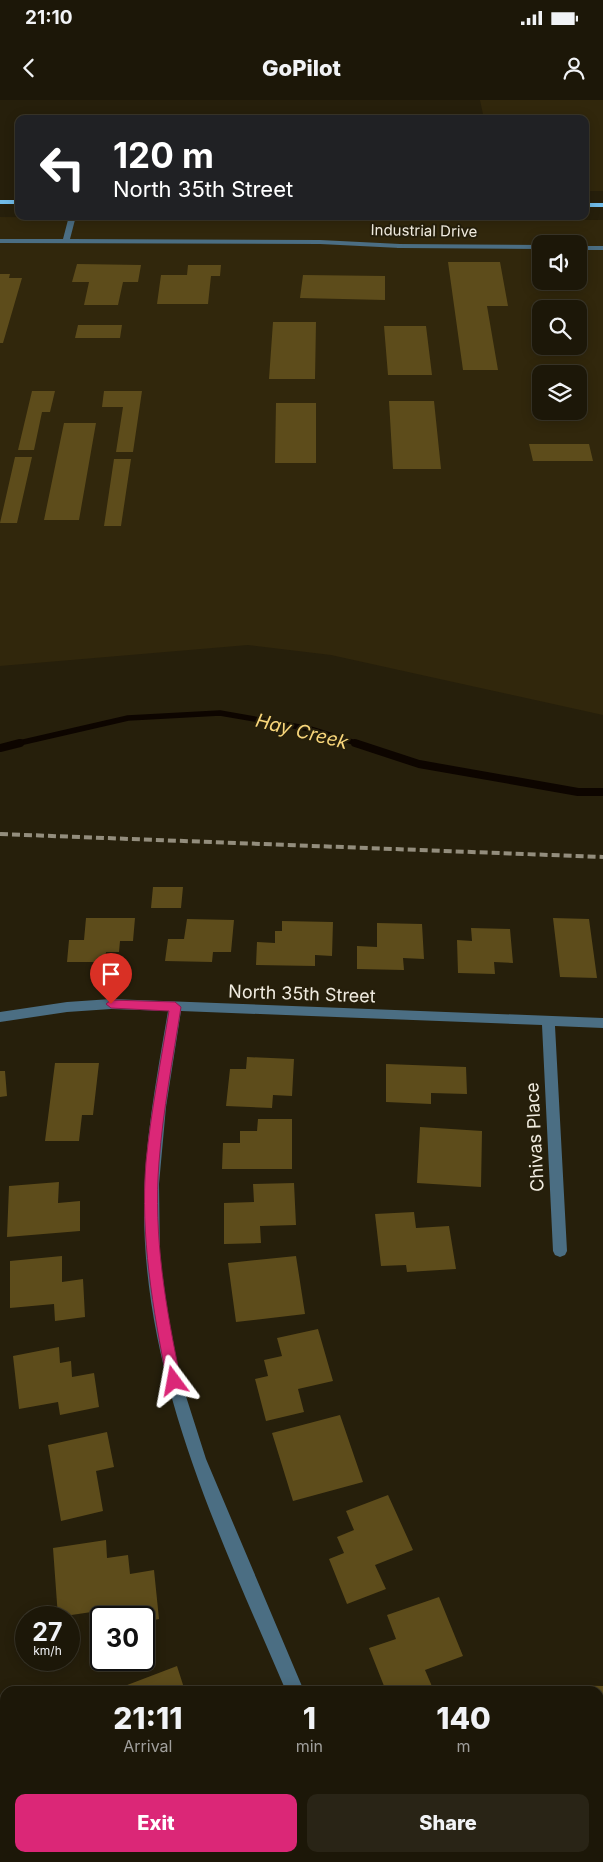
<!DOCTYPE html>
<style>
body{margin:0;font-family:Inter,sans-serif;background:#292416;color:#f1f3f6;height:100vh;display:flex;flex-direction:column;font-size:19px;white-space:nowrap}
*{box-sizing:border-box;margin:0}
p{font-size:16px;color:#a09f9c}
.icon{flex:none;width:28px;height:28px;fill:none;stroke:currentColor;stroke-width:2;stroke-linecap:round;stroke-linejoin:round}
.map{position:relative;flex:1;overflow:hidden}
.details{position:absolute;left:0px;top:1586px;width:604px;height:176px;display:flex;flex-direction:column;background:#1c1708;border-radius:15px 15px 0 0;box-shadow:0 2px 12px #0003,0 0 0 1px #3a3629}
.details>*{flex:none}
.banner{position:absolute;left:15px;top:15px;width:574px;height:105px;border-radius:10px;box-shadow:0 2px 12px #0003,0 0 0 1px #3a3629;background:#202124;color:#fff;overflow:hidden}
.controls{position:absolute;left:532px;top:135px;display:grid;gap:10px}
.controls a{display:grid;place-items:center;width:55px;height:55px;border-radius:10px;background:#1c1708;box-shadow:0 2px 12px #0003,0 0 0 1px #3a3629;font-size:25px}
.speed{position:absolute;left:15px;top:1506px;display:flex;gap:10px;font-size:25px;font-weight:700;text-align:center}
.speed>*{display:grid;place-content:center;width:65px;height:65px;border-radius:50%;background:#1c1708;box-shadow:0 2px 12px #0003,0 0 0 1px #3a3629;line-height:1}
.speed small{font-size:12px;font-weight:400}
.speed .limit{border:2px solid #111;border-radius:8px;background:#fff;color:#111}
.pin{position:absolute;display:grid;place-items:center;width:42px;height:42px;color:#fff;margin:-51px -21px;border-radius:50% 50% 50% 0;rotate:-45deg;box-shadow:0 0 5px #0007}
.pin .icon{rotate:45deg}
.me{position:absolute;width:55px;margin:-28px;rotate:347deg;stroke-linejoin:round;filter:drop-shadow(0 0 4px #0008)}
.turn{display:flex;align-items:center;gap:18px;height:105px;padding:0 15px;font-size:22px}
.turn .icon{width:65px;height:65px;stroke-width:2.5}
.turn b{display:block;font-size:35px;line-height:42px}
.eta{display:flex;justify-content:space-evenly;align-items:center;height:85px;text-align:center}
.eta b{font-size:30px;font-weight:800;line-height:35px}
.button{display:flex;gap:10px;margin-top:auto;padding:10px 15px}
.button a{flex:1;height:58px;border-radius:10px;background:#db2777;color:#fff;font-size:20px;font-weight:800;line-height:58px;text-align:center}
.button a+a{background:#292416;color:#f1f3f6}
.status{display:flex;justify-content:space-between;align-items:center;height:35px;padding:0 25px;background:#1c1708;direction:ltr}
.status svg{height:14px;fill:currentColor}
header{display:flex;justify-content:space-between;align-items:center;height:65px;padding:0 15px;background:#1c1708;font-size:22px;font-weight:800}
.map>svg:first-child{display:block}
.built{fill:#31270c;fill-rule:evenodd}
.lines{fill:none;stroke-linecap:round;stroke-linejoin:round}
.stream-far1{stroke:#0d0500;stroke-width:5.5}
.stream{stroke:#0d0500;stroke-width:8}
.building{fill:#5d4c1b}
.lane{fill:#4b6e83;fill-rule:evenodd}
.street{fill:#4b6e83;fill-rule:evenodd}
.primary{fill:#71bce9;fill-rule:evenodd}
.rail{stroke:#938d7d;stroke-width:4;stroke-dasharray:8 4;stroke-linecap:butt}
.route{fill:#db2777;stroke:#8e194d}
.labels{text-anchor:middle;stroke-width:4;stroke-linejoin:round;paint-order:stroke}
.far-street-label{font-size:15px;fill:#f1ece0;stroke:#261f0b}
.street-label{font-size:18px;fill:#f1ece0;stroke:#261f0b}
.water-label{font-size:19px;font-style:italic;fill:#f8d67b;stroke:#261f0b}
</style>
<div class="status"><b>21:10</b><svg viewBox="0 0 49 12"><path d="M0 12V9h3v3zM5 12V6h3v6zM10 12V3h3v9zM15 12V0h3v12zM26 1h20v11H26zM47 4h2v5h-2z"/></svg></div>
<header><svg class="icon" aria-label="back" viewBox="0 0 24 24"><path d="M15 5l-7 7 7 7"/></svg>GoPilot<svg class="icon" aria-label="person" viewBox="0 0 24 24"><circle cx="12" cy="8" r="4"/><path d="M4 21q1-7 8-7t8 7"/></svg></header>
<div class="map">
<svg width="603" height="1762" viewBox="0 0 603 1762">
<rect width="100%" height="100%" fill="#261f0b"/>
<path class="built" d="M480,0H603V91H585V19H484Z
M0,117L603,120V615L331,555L248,545L0,566ZM541,144H579V181H541ZM541,209H579V246H541ZM541,274H579V311H541Z"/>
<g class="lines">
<path class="stream-far1" d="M15,644L128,618L220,613L311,629L359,644"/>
<path class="stream" d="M355,643L419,664L578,692H603
M0,648L20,643"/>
</g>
<path class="building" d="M448,162H500L508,206H487L498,270H463Z
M77,164L141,165L138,182H123L118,205H84L89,182H72Z
M188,165H221L220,176H211L208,204H157L161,175H187Z
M0,174H10L9,178H22L3,243H0Z
M303,175L385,176V200L300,198Z
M273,222H316L315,279H269Z
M78,225H122L120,238H75Z
M384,226H426L432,275H388Z
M32,291H55L50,312H42L34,350H18Z
M104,291H142L133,352H116L123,307H102Z
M389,301H434L441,369H393Z
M276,303H316V363H275Z
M64,323H96L79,420H44Z
M529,344H589L593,361H533Z
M15,357H32L17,423H0Z
M114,359H131L121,426H104Z
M153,787H183L181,808H151Z
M86,818H135L133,841H120L119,852H106L105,862H67L69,840H84Z
M553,818L589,819L597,878L560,877Z
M187,819L234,820L231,852H213L212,862L165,861L168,839H184Z
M282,821L333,822L332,856L315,855V866L256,865L257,842L275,843V831H282Z
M377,823L422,824L424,859L403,858L404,870L357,869V846L377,847Z
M471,828L510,829L513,863L494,862L495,874L458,873L457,840L472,841Z
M247,957L294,959L292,996L273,995L272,1008L226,1006L230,969H246Z
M55,963H99L93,1015H82L79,1041H45Z
M386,964L466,967L467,994L431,993V1004L386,1002Z
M0,971H5L7,996L0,997Z
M258,1019H292V1069H222L223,1043H240V1031H257Z
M420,1027L482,1031L481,1087L417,1083Z
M59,1082L58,1103L80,1101V1131L7,1137L9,1086Z
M294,1083L296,1125L260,1126L261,1143L224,1144V1103L254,1102L253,1084Z
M414,1112L416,1128L449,1126L456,1169L407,1172L406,1165L381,1166L375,1114Z
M62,1156V1182L83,1179L85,1217L55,1221L54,1204L10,1208V1161Z
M296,1156L305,1214L236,1222L228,1163Z
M318,1229L333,1281L298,1289L304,1312L266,1321L255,1279L268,1276L264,1260L282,1256L277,1238Z
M59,1247L60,1263L71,1261L72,1277L94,1273L99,1307L60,1315L58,1302L19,1309L13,1256Z
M340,1315L363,1382L293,1401L272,1333Z
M107,1332L114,1367L96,1371L103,1411L61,1421L48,1345Z
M388,1395L413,1450L375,1465L386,1489L347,1504L329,1459L344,1453L337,1437L354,1430L346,1411Z
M106,1440L107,1458L128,1455L130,1474L154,1470L159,1519L144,1522V1518H106L105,1510L58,1517L53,1448Z
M439,1497L463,1556L425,1570L434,1591H386L369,1548L396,1539L387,1515Z
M177,1566L185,1591H123L122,1587Z
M569,1585L603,1586V1685H599V1591H569Z"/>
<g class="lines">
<path class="lane" d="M397,144L541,145V149L400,148H397Z
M579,146H603V150H579Z"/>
<path class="street" d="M69,116H76L70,139L320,140L400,144L404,146L400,148L320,144L0,143V139H63Z
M111,899L603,918V928L555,926L567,1151L565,1155L560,1157L555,1155L553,1151L542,925L181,911L166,1007L159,1084L160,1160L171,1237L183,1287L206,1359L304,1591H286C220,1437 144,1281 144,1109C144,1043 157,976 168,911L111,909L67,912L0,922V912L67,902Z
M340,1758H358L359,1762H341Z"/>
<path class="primary" d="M0,100H19V104H0Z
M585,103H603V107H585Z"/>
<path class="rail" d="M0,734L603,757"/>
</g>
<path class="route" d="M111,900L175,902L181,907C173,958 163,1010 159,1062C153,1136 166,1209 181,1281L179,1285L174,1287L169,1285L167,1281C153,1209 140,1136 146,1062C151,1011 161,961 169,911L111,908L106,904Z"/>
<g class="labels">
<g class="far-street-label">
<text transform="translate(424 131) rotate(1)" y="5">Industrial Drive</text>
</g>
<g class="street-label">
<text transform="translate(302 894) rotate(2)" y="6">North 35th Street</text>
<text transform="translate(535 1037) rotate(-93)" y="6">Chivas Place</text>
</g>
<g class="water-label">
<text transform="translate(302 631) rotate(14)" y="7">Hay Creek</text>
</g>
</g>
</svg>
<div class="controls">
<a><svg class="icon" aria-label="sound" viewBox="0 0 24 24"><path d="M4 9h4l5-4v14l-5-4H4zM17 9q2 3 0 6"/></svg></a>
<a><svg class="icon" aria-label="search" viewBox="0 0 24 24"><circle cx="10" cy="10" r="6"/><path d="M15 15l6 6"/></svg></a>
<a><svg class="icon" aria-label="layers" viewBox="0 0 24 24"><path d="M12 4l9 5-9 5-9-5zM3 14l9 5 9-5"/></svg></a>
</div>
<div class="speed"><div>27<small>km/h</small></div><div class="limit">30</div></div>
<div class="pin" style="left:111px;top:904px;background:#d93025"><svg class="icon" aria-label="arrive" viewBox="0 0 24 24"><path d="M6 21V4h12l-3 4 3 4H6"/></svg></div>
<svg class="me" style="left:174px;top:1281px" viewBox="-20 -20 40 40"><path d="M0-17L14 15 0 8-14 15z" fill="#db2777" stroke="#fff" stroke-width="4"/></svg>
<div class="banner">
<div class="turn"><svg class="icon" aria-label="left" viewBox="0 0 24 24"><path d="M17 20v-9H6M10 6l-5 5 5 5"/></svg><div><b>120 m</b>North 35th Street</div></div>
</div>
<section class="details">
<div class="eta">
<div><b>21:11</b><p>Arrival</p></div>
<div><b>1</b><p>min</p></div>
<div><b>140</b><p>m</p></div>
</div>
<div class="button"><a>Exit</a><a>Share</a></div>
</section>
</div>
